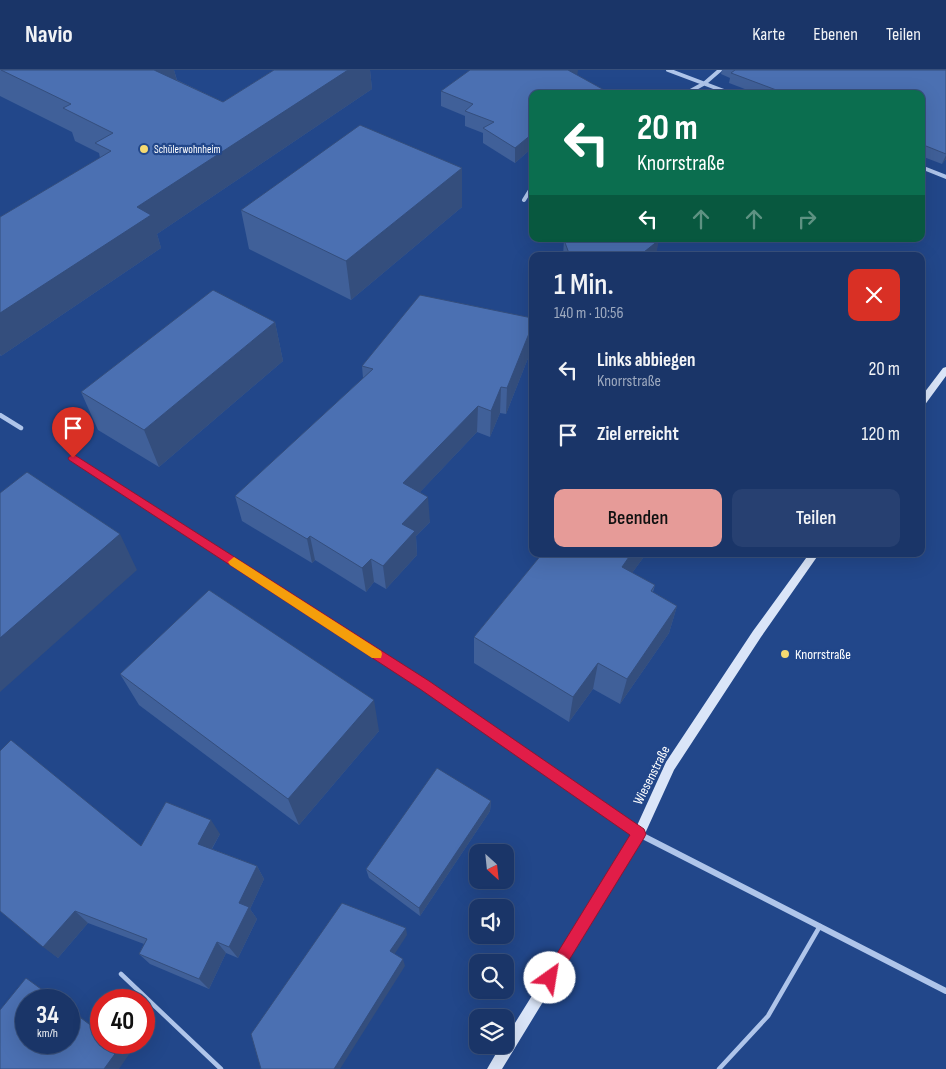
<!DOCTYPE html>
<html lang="de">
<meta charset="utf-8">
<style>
body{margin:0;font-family:"Sofia Sans Condensed",sans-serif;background:#274071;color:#f1f3f6;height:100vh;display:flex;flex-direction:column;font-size:19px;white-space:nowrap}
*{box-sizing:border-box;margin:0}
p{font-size:16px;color:#9fabc0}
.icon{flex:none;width:28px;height:28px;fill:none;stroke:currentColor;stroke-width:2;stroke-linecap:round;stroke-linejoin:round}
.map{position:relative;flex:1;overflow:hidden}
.sheet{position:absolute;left:529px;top:182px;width:396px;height:305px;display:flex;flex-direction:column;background:#1a3568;border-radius:10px;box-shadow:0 5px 20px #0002,0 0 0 1px #38507c}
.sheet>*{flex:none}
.hud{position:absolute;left:529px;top:20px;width:396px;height:152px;border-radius:10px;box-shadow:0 5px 20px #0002,0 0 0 1px #38507c;background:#0b6e4f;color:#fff;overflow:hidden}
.needle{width:32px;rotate:153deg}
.buttons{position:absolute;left:469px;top:774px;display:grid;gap:10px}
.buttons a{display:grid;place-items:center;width:45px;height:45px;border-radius:10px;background:#1a3568;box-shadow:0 5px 20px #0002,0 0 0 1px #38507c;font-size:25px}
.speed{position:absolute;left:15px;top:919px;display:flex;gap:10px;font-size:25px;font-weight:700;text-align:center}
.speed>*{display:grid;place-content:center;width:65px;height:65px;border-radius:50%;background:#1a3568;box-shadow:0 5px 20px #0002,0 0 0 1px #38507c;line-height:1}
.speed small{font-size:12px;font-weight:400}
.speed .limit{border:8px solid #d22;background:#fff;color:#111}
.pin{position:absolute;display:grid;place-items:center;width:42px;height:42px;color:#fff;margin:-51px -21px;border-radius:50% 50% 50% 0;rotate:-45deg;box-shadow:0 0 5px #0007}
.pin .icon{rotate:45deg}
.me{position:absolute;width:55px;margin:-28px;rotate:32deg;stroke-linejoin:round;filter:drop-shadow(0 0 4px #0008)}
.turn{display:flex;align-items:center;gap:18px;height:105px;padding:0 25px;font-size:22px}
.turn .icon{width:65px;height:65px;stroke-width:2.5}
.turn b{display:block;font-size:35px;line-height:42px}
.lanes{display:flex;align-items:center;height:48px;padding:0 25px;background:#0003;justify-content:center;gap:25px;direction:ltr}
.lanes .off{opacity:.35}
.round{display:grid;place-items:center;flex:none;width:52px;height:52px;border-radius:10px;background:#274071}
.overview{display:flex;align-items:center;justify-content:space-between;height:85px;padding:0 25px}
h1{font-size:30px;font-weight:600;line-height:38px}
.cta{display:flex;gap:10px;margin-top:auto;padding:10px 25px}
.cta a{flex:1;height:58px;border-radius:10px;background:#e69b98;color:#111;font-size:20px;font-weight:600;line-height:58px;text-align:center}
.cta a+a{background:#274071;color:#f1f3f6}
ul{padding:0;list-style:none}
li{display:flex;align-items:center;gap:15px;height:65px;padding:0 25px}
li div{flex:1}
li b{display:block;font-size:19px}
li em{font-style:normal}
header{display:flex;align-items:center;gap:30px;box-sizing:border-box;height:70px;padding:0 25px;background:#1a3568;border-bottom:1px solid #38507c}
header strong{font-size:24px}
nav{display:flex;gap:28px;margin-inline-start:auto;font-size:18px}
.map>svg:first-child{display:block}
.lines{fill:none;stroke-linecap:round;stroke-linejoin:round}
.lane{stroke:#afc5ea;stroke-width:4.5}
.street-far2{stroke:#afc5ea;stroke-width:4}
.street-far1{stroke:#afc5ea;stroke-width:4.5}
.street{stroke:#afc5ea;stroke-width:6}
.secondary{fill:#dae5f8;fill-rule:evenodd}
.wall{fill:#406099}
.shaded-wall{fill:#344e7d}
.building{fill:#4b70b2;stroke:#344e7d}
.route{fill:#e11d48;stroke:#92132f}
.slow{fill:#f59e0b}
.poi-dot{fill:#f6da71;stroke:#22478a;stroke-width:2}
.labels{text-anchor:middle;stroke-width:4.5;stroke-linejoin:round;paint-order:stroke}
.far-poi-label{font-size:11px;fill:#fff;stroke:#22478a;text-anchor:start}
.poi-label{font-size:14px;fill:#fff;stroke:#22478a;text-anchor:start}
.street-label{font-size:14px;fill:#fff;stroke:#22478a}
</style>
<header>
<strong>Navio</strong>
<nav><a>Karte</a><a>Ebenen</a><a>Teilen</a></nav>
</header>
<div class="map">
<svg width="946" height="999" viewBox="0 0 946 999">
<rect width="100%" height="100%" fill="#22478a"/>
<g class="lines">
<path class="lane" d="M121,904L221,999
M719,999L768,946L820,856"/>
<path class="street-far2" d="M668,0L732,24
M685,24L705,13L720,0
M921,97L946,107
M524,130L532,117"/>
<path class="street-far1" d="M0,345L21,358
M73,388L373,582"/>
<path class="street" d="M371,581L639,764L946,921"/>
<path class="secondary" d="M946,297V306L924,336L921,337V327L943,298Z
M809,484H819L761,567L674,700L643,768L502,999H487L501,975H505V969L635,760L666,692L753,561Z"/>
</g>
<path class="wall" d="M0,0H174L177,10L223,32L274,0H370L372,19L157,164L161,178L1,286L0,285V147L100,88L99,83L75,71L72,62L0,26Z
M722,0H946V89L942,94L921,86V24H758L729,13L730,8L721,4Z
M441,21L532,24V78L515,93L483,73V63L465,56V46L441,36Z
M462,98V137L351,230L249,179L241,140Z
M564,170L656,185L655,186H563Z
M532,248V278L506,344L500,343L490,367L477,362L420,422L430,452L416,466L417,485L386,519L374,512L366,522L315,490L312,493L242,451L235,426L363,308L362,296Z
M275,252L283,291L159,397L98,360L81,322Z
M542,484H646L632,503L655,515L653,522L677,536L669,563L620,634L593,619L569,652L474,593V567Z
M120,604L379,661L299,755L139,635Z
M491,731L490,741L420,846L369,808L366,799Z
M220,764L212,779L257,796L264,809L250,839L257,849L238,888L226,883L209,919L150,894L139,884L144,874L88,853L58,888L0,841L141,776Z"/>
<path class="shaded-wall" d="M154,0H174L180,22Z
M341,0H370L372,19L157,164L161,178L1,286L0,284V243L137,137Z
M568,0H578L577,7Z
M532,64V78L515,93V78Z
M946,85V89L942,94Z
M462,98V137L351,230L346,191Z
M659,170L656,185L655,186H639Z
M275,252L283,291L159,397L144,360Z
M532,256V278L506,344L507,318Z
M501,317L500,343L490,367L491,341Z
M478,336L477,362L406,437L403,413Z
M428,427L430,452L416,466L417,485L386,519L383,496L402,454Z
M120,464L137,500L0,622V568Z
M310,466L315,490L312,493L307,469Z
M631,484H646L616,525L622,497Z
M371,489L374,512L366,522L362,498Z
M677,536L669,563L620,634L627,609Z
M598,593L593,619L569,652L573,627Z
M374,630L379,661L299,755L288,729Z
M491,731L490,741L420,846L419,838Z
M211,750L220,764L207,787L198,774Z
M257,796L264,809L250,839L257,849L238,888L229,877L239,833Z
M75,841L88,853L58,888L43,877Z
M406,858L407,865L392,888L390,881Z
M217,872L226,883L209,919L199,909Z
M403,889L405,896L340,999H334Z
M26,908L38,916L58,930H56Z
M69,938L101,962V963L69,939Z
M114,972H116L130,983L119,999H104Z"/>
<path class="building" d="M1,0H154L223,32L274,0H348L137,137L151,145L0,243V147L111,81L95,73L113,63L63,38L71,34Z
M470,0H568L606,21L601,24H532V64L515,78L483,58L494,52L465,41L473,34L441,21Z
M735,0H946V84L921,74V24H787L731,3Z
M360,55L462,98L346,191L241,140Z
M565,169H656L659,170L639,186H570L564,170Z
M213,220L275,252L144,360L81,322Z
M420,225L532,248V256L507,318L501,317L491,341L478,336L403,413L428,427L402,454L415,461L383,496L371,489L362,498L310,466L307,469L235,426L373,299L362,296Z
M27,402L120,464L0,568V423Z
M542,484H631L622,497L655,515L651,521L677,536L627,609L598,593L573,627L474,567Z
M209,520L374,630L288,729L120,604Z
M11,670L141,776L166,732L211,750L198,774L257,796L239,833L249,837L229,877L217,872L199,909L139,884L147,869L75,841L43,877L0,841V681Z
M437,698L491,731L419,838L366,799Z
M342,833L406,858L390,881L403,889L334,999H261L251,964Z
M26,908L56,930H26V972H69V939L101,963V972H114L120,977L104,999H0V940Z"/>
<path class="route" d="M73,384L429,611L644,759L646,764L644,768L555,913L550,916L545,913L543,908L545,903L630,765L420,619L69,390L68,388Z"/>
<path class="slow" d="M234,487L381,581L382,584L381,588H372L230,495L228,492Z"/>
<g class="poi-dot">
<circle cx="144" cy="79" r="5"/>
<circle cx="785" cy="584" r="5"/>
</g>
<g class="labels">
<g class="far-poi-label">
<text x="154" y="83">Schülerwohnheim</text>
</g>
<g class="poi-label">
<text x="795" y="589">Knorrstraße</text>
</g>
<g class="street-label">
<text transform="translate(651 705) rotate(-63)" y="5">Wiesenstraße</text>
</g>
</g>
</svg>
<div class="buttons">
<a><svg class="needle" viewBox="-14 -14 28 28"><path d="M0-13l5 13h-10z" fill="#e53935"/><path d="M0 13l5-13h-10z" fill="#9fabc0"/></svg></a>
<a><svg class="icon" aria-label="sound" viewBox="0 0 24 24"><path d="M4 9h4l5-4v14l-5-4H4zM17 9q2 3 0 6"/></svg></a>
<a><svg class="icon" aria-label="search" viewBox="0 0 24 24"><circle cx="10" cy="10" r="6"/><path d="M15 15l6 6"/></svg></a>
<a><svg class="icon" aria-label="layers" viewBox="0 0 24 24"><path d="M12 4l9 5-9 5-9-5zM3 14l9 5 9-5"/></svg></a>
</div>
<div class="speed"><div>34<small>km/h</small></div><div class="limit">40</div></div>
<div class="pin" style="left:73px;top:388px;background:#d93025"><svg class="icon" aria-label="arrive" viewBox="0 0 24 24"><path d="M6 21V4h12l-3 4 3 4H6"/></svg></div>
<svg class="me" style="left:550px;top:908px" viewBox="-20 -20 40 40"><circle r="19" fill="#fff"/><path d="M0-13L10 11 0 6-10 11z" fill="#e11d48"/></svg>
<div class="hud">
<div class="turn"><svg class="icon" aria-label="left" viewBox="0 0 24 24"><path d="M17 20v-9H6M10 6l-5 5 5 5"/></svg><div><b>20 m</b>Knorrstraße</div></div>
<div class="lanes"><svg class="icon" aria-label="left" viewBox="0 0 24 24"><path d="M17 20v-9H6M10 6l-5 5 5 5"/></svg><svg class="icon off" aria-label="ahead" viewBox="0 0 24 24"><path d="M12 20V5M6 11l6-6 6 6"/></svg><svg class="icon off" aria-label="ahead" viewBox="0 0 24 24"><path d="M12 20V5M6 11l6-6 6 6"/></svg><svg class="icon off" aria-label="right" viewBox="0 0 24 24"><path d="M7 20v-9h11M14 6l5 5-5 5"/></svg></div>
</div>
<section class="sheet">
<div class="overview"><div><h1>1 Min.</h1><p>140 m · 10:56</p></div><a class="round" style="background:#d93025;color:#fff"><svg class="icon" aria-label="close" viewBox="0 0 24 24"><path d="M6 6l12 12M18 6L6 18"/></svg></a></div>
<ul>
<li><svg class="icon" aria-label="left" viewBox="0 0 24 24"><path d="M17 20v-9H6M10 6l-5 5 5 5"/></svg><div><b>Links abbiegen</b><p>Knorrstraße</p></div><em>20 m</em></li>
<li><svg class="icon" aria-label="arrive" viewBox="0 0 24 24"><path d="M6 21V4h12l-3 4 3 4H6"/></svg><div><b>Ziel erreicht</b></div><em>120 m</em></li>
</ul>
<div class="cta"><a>Beenden</a><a>Teilen</a></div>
</section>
</div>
